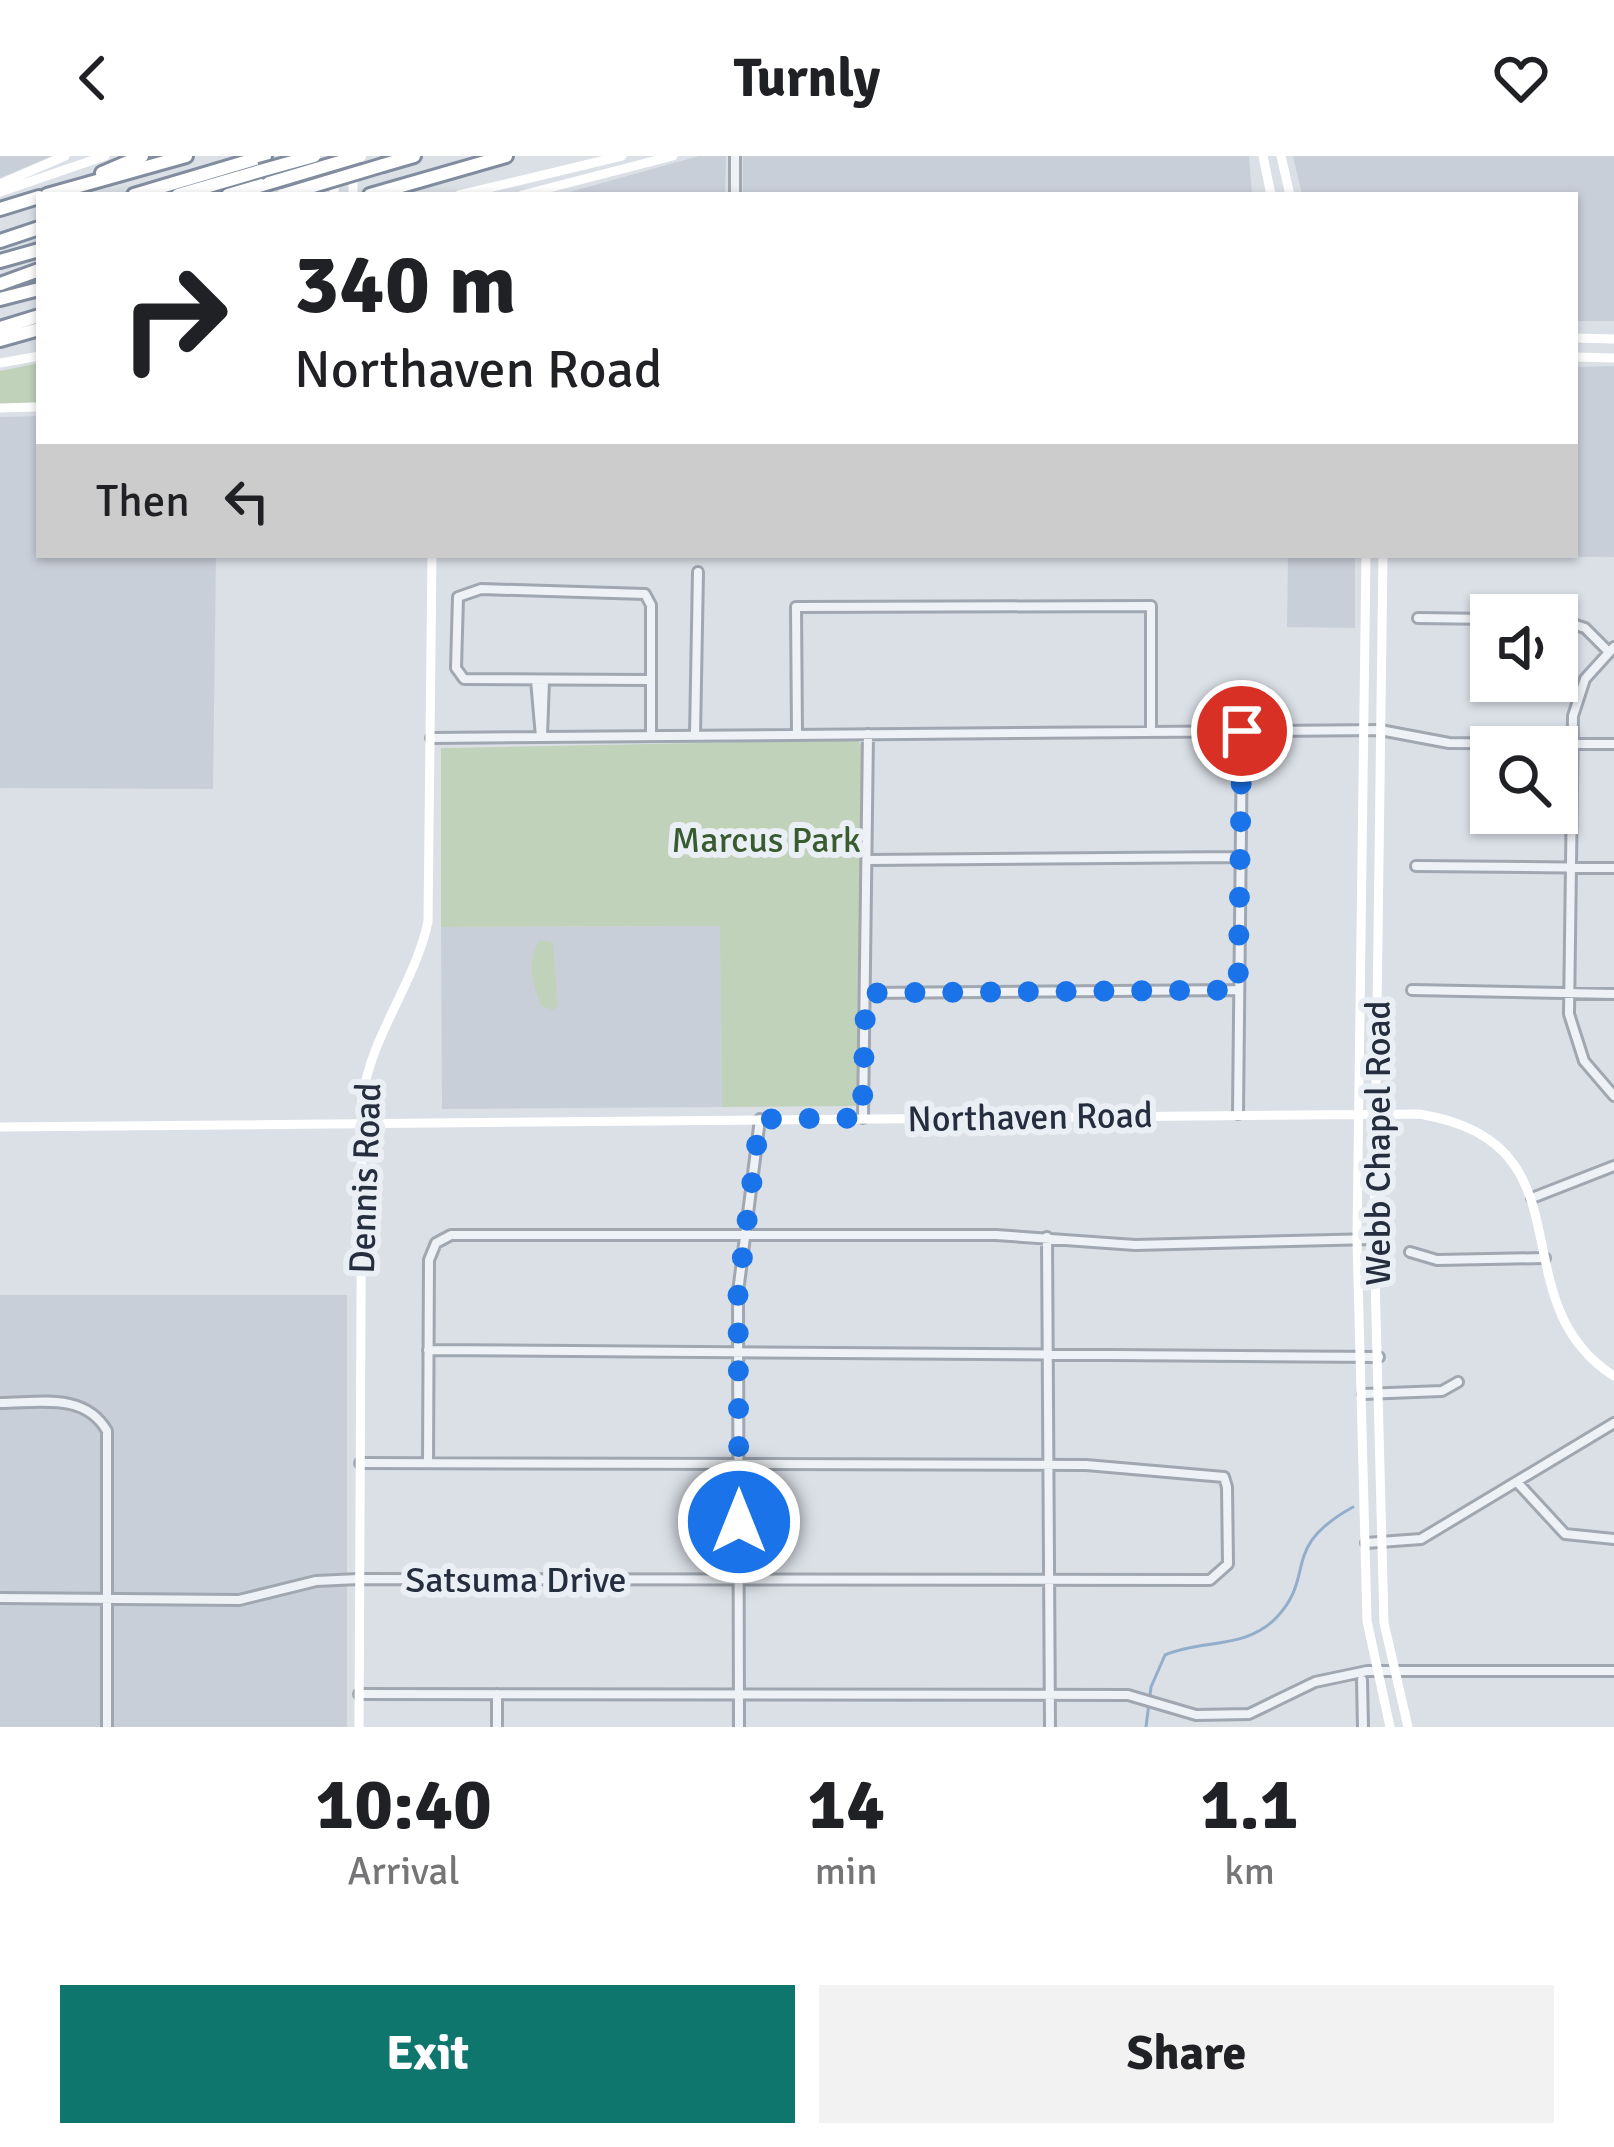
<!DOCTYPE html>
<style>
body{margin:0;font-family:Signika,sans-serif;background:#f2f2f2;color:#202124;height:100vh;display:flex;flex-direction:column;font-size:45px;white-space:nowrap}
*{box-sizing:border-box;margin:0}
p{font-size:39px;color:#757577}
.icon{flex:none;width:66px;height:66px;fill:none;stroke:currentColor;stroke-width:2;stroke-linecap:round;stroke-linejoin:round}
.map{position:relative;height:1571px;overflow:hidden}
.sheet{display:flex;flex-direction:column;background:#fff;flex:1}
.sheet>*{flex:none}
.banner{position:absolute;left:36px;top:36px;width:1542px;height:366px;border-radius:0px;box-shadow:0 3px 9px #0004;background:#fff;color:#202124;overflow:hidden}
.fabs{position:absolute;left:1470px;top:438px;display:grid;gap:24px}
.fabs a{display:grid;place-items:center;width:108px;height:108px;border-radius:0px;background:#fff;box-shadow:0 3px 9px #0004;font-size:60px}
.pin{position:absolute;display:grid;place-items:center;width:102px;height:102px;color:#fff;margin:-51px;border:6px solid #fff;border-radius:50%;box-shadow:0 3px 12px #0007}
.me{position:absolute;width:132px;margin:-66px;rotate:0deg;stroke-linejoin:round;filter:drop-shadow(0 0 9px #0008)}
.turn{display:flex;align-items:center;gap:42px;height:252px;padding:0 60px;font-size:54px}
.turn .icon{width:156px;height:156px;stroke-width:2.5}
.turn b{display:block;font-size:84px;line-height:102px}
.then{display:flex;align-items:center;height:114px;padding:0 60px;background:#0003;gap:24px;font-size:45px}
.eta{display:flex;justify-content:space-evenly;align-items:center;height:204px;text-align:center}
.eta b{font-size:72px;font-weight:700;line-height:84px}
.action{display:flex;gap:24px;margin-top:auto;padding:24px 60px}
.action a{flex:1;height:138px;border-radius:0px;background:#0f766e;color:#fff;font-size:48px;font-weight:700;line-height:138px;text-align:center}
.action a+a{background:#f2f2f2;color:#202124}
header{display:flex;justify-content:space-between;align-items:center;height:156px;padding:0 60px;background:#fff;font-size:54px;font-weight:700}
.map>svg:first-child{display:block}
.built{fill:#c9cfd9}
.green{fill:#c1d2bb}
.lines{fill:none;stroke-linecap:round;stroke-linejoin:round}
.stream{stroke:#92aecb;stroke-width:3}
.street-casing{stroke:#a0a7b1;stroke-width:14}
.highway-casing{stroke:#818d9f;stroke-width:18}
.street{stroke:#eef1f5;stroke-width:8}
.secondary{stroke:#fff;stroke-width:9}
.highway{stroke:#fff;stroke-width:12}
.highway-bridge-casing{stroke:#818d9f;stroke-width:18;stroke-linecap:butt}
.highway-bridge{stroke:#fff;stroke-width:12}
.route{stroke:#1a73e8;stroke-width:21;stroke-dasharray:0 37.8}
.labels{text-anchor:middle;stroke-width:12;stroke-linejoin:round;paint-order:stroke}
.park-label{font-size:36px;fill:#395b30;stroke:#eaeff5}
.street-label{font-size:36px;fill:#242e3e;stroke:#eaeff5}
</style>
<header><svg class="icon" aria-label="back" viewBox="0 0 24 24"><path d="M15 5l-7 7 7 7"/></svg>Turnly<svg class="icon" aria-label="heart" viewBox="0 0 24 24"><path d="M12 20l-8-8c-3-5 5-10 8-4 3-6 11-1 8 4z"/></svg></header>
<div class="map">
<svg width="1614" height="1571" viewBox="0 0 1614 1571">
<rect width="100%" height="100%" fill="#dbe0e7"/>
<path class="built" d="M0,0H52L0,22Z
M699,0H726L725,39H559Z
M743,0H1249L1252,39H743Z
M1293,0H1614V165H1575V39H1302Z
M1614,210V401L1395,400L1575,399V211Z
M39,260V399H216L213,633L0,632V261Z
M1288,399H1355V472L1287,471Z
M721,770L722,951L442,953L441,771Z
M0,1139H347V1571H0Z"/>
<path class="green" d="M39,207V246L0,248V215Z
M856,584L863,590L859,950L722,951L720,770L441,771V592Z
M540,784L553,787L558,850L553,854L541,850C533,827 525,806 540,784Z"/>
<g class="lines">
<path class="stream" d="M1146,1571L1151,1531L1165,1499C1202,1483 1246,1494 1277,1461C1317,1418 1279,1392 1353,1351"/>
<defs>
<path id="street" d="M735,39V0
M1418,462L1491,463
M1557,463L1585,472L1608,495
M1614,491L1585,523L1573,560L1569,858L1584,905L1614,940
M536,524L541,581
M650,524L464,523L456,512L458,441L481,433L645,438L651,449V580
M797,578L796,451L1151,450V576
M695,579L698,416
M542,580L544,524
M431,582L1380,574L1449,587L1614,588
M867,704L1240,701
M1416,710L1614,712
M1412,834L1614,838
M865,837L1238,834
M1238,958L1242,576
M863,962L868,578
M1532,1042L1614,1010
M1047,1081L1050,1571
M1410,1096L1437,1104L1545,1102
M428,1194L1379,1201
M1363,1238L1442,1235L1458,1226
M0,1247C39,1247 85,1236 107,1275V1571
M428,1307L429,1104L436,1087L451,1079H996L1135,1089L1374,1083
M1517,1326L1565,1378L1614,1383
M1366,1387L1421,1383L1614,1267
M0,1442L239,1444L316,1425L359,1423L1210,1424L1228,1408L1227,1331L1224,1321L1086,1309L360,1307
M1362,1524L1363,1571
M359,1538L1128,1539L1196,1559L1249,1558L1315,1526L1367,1515H1614
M497,1571V1538
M739,1571L738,1136L760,963"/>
<path id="highway" d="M383,9L414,0
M102,17L142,0
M47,39L186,0
M134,39L265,0
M178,39L260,15
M228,39L269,27
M370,39L506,0
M0,53L39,41
M0,85L39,72
M0,105L39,94
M0,128L39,114
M0,143L39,133
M0,172L39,160
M0,184L39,173"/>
</defs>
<use href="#street" class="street-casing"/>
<use href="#highway" class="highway-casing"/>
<use href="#street" class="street"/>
<path class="secondary" d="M1263,0L1271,39
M1281,0L1290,39
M0,28L65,0
M0,36L105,0
M334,39L335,0
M353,39V17
M459,39L622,0
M522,39L673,0
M1575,182L1614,183
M1575,201L1614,202
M0,207L39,200
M0,252L39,251
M1366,399L1357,1083L1367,1465L1390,1571
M1383,399L1374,1083L1384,1467L1408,1571
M0,971L1419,958C1596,986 1495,1144 1614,1220
M359,1571L362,944C371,879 414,829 428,766L432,399"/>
<use href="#highway" class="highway"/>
<defs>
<path id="highway-bridge" d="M260,15L314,0
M269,27L360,0
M283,39L383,9"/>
</defs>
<use href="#highway-bridge" class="highway-bridge-casing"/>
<use href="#highway-bridge" class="highway-bridge"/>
</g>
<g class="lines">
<path class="route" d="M739,1366L738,1136L760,963L862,962L866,837L1238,834L1242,575"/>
</g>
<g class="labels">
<g class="park-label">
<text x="766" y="696">Marcus Park</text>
</g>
<g class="street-label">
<text transform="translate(1030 960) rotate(-1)" y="13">Northaven Road</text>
<text transform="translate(1377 987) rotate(-90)" y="13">Webb Chapel Road</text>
<text transform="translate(364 1022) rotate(-88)" y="13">Dennis Road</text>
<text x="516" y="1436">Satsuma Drive</text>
</g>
</g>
</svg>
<div class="fabs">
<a><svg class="icon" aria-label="sound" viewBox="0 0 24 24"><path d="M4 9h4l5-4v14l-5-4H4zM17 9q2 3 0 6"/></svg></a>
<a><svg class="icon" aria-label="search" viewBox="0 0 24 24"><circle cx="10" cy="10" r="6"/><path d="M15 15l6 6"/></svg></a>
</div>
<div class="pin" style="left:1242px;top:575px;background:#d93025"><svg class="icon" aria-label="arrive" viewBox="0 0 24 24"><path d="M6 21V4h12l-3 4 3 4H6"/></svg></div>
<svg class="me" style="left:739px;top:1366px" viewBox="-20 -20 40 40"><circle r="17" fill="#1a73e8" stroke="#fff" stroke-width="3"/><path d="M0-11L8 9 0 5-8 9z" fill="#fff"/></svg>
<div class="banner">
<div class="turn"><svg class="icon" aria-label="right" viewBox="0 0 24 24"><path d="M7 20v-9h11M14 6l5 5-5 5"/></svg><div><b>340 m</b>Northaven Road</div></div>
<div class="then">Then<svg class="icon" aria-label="left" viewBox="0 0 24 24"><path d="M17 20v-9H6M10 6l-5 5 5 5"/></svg></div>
</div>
</div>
<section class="sheet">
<div class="eta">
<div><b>10:40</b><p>Arrival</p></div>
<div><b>14</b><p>min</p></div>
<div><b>1.1</b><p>km</p></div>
</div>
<div class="action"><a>Exit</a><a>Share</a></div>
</section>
